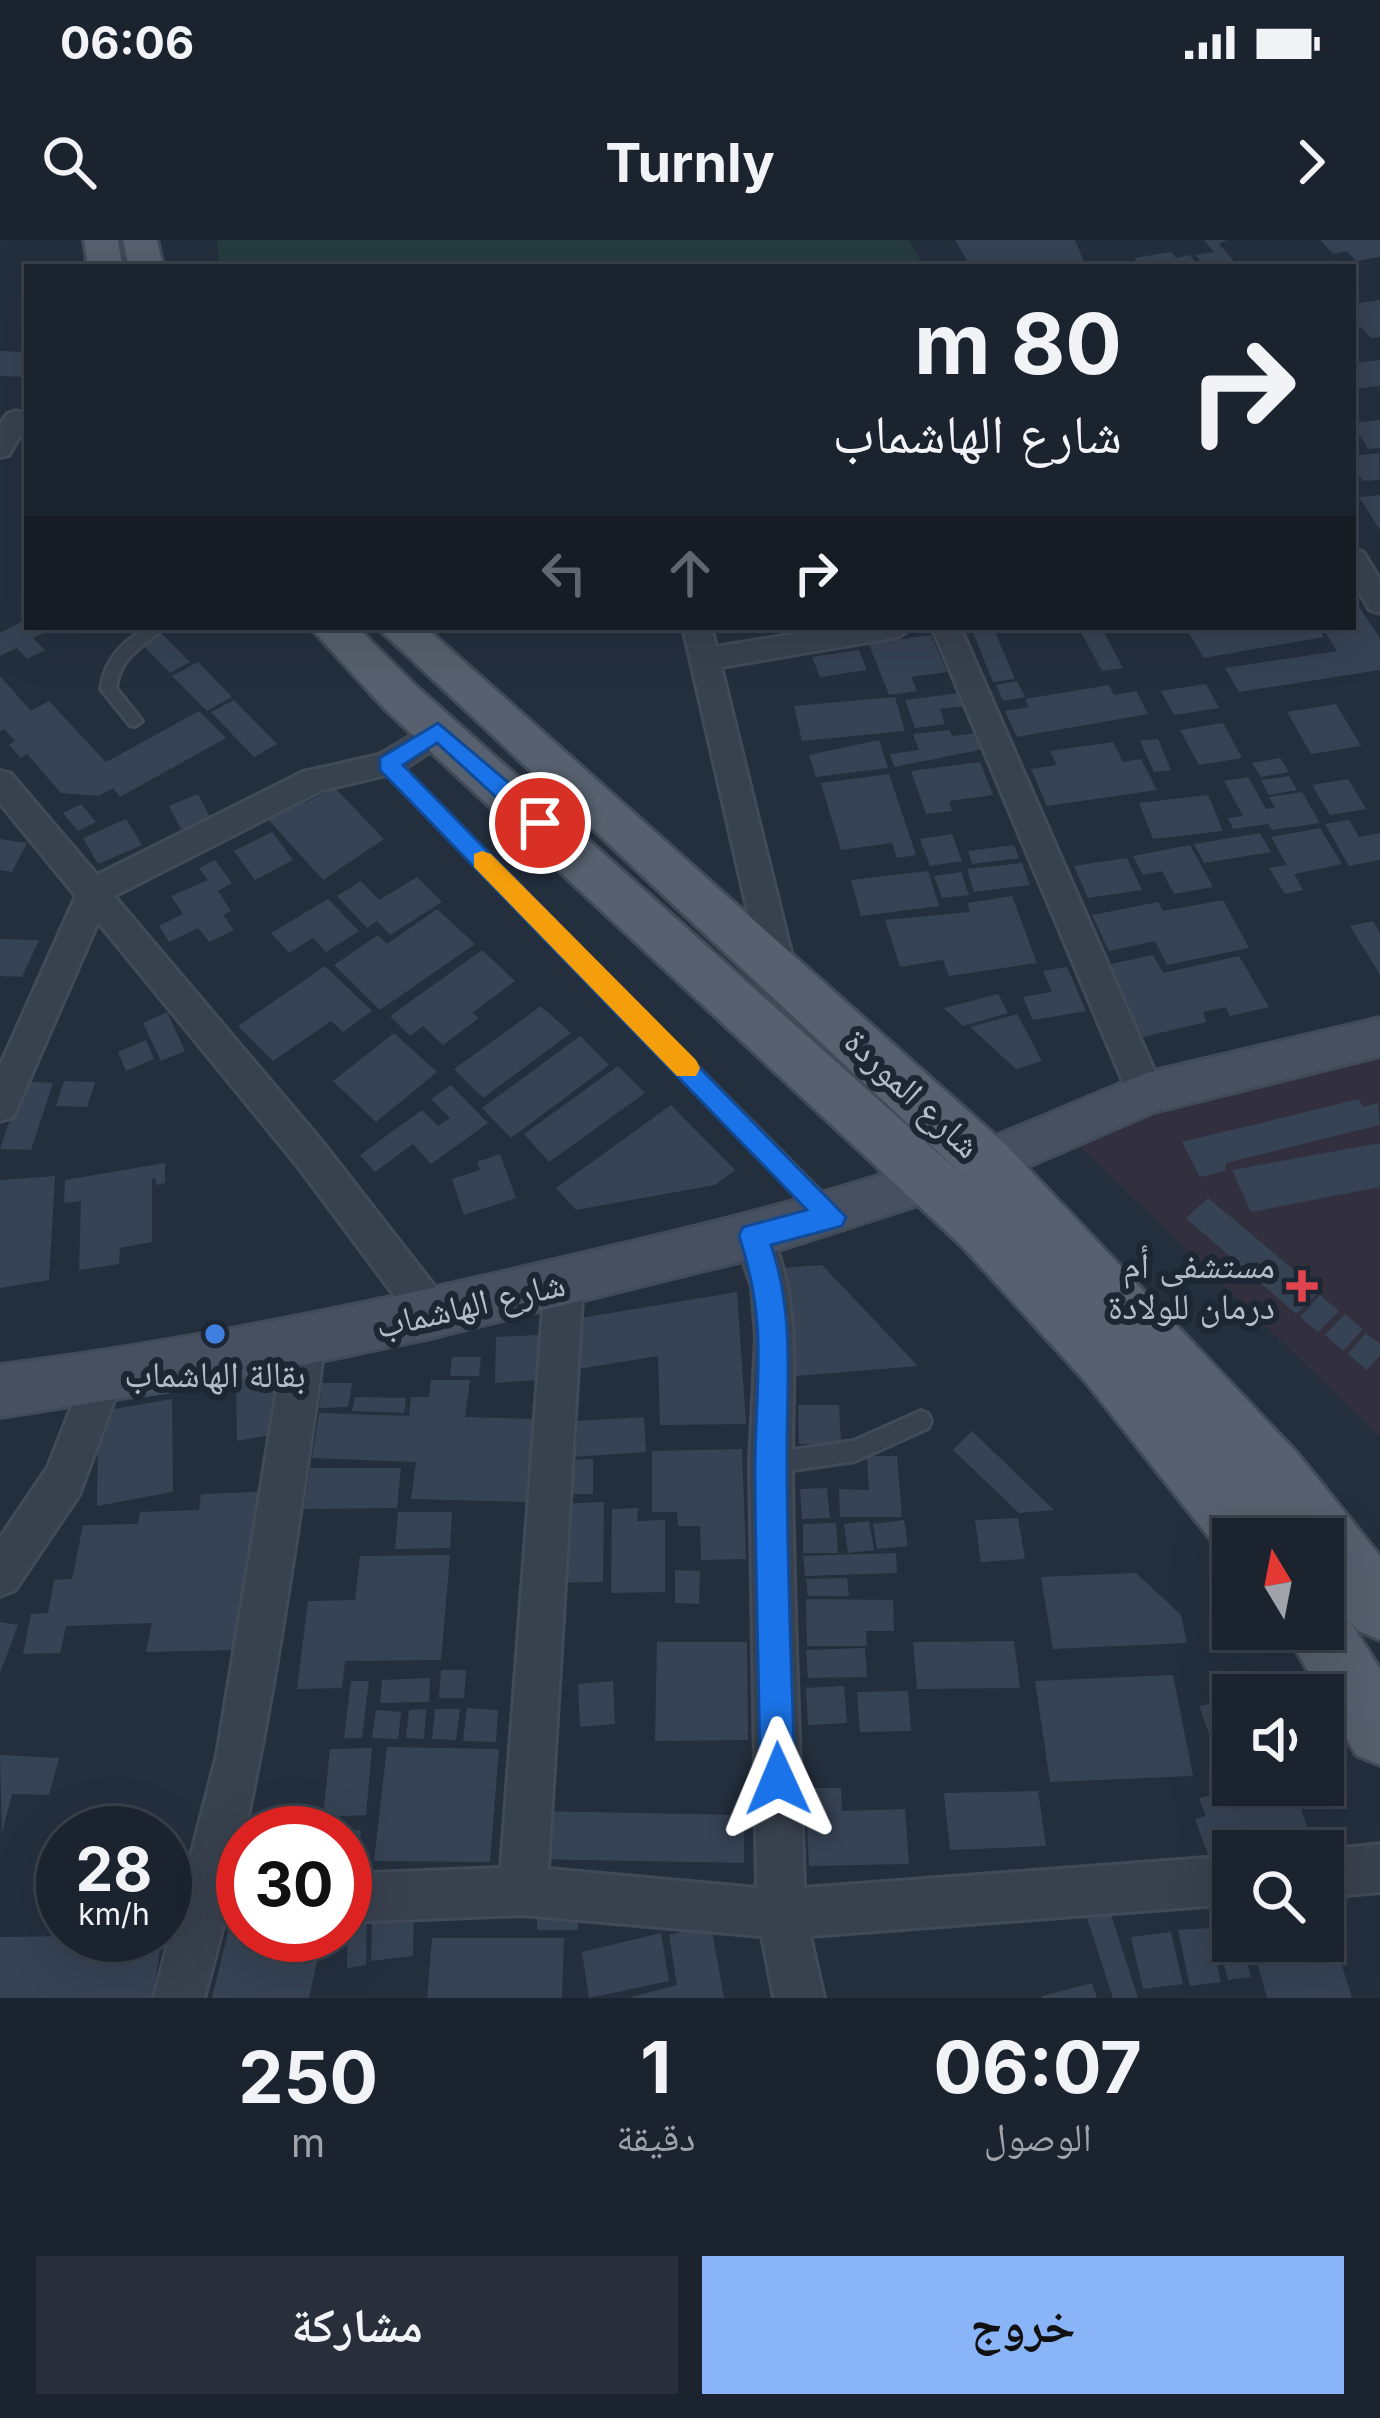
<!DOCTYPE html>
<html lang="ar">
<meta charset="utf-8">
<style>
body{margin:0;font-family:Inter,"Noto Naskh Arabic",sans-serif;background:#282f3a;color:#f1f3f6;direction:rtl;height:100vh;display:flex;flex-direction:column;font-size:45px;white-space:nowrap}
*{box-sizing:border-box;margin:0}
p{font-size:39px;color:#a0a4aa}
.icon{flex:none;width:66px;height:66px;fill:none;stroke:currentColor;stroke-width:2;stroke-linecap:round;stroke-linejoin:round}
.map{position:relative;height:1758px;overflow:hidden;direction:ltr}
.panel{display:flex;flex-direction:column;background:#1b232e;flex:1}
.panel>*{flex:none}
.guide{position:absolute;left:24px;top:24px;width:1332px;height:366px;border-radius:0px;box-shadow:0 12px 48px #0002,0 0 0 3px #39404a;direction:rtl;background:#1b232e;color:#f1f3f6;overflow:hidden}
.needle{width:78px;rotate:350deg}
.buttons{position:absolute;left:1212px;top:1278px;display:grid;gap:24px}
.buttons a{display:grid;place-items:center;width:132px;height:132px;border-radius:0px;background:#1b232e;box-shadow:0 12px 48px #0002,0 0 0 3px #39404a;font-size:60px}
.speed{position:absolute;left:36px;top:1566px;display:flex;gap:24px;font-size:60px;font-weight:700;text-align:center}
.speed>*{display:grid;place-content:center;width:156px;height:156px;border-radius:50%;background:#1b232e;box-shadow:0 12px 48px #0002,0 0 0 3px #39404a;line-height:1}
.speed small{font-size:30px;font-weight:400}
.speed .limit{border:18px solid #d22;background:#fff;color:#111}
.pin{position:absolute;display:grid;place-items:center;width:102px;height:102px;color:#fff;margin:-51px;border:6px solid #fff;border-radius:50%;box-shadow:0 3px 12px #0007}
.me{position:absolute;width:132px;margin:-66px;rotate:359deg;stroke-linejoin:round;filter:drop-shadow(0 0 9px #0008)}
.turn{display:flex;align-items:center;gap:42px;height:252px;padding:0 36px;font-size:54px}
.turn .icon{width:156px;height:156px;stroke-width:2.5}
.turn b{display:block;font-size:84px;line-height:102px}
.lanes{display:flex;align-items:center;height:114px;padding:0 36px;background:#0003;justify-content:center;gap:60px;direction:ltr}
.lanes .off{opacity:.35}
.eta{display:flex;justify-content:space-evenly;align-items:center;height:204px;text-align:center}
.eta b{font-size:72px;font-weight:700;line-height:84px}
.cta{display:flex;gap:24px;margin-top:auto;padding:24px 36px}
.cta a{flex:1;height:138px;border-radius:0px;background:#8ab4f8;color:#111;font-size:48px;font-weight:700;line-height:138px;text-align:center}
.cta a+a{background:#282f3a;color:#f1f3f6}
.status{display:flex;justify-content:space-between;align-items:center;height:84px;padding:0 60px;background:#1b232e;direction:ltr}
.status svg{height:33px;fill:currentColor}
header{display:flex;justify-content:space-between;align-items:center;height:156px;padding:0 36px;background:#1b232e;font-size:54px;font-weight:700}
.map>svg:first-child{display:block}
.medical{fill:#32303f}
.green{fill:#263c3f}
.building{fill:#364354}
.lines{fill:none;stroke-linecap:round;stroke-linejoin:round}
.lane-casing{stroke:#414a57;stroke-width:6}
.street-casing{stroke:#414a57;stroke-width:6}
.secondary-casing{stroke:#414a57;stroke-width:6}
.primary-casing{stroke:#414a57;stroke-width:6}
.lane{fill:#38414e;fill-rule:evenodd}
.street{fill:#38414e;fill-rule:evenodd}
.secondary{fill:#465061;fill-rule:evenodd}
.primary{fill:#56606e;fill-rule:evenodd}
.route{fill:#1a73e8;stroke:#114b97;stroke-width:3}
.slow{fill:#f59e0b}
.health-dot{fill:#e0444e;stroke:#1d2633;stroke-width:4.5}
.shop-dot{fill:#3f7fe0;stroke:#1d2633;stroke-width:4.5}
.labels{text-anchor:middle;stroke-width:12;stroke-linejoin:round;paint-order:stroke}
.street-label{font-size:36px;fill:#b4bcc9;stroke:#1d2633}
.poi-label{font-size:36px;fill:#b4bcc9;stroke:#1d2633;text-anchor:end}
</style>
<div class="status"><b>06:06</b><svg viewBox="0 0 49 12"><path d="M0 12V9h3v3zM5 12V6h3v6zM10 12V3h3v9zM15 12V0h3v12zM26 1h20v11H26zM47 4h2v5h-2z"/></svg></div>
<header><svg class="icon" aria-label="forward" viewBox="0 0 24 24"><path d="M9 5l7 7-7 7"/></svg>Turnly<svg class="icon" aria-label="search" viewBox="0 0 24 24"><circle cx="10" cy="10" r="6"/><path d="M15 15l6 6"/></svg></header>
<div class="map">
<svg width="1380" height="1758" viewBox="0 0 1380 1758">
<rect width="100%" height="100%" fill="#242f3e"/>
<path class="medical" d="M1380,816V1197L1069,896Z"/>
<path class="green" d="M217,0H909L924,27H219Z"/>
<path class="building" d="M955,0H1075L1086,27H971Z
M1204,0H1227L1219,4L1239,27H1205L1195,15L1214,12Z
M1320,0H1380V17L1356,21L1347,11L1333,14Z
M1171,12L1176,18L1190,15L1198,25L1142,27L1134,18Z
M1380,60V97L1371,98L1361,87L1353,88V64Z
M0,111L27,112V137L0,136Z
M1380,120V146L1353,149V123Z
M1380,180V208L1368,209L1353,183Z
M1379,213L1380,240L1363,241L1353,226V216Z
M1380,255V290L1359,257Z
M1353,358L1380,398V430L1239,452L1225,428L1337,411L1322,387H1353Z
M27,379V387H56L33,398L45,410L27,419L17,408L0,416V393Z
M977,387H993L1015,439L993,442L973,393Z
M1078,387H1101L1123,428L1102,431Z
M1185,387H1317L1324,397L1204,418Z
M161,393L190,422L170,433L141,403Z
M931,395L947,432L911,437L917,451L889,455L869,404Z
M859,410L867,430L820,437L812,417Z
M198,422L232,457L207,471L172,436Z
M0,436L31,471L49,461L106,522L199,471L226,498L120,557L113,548L99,556L61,553L27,514L21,518L9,505L15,501L4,489L0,491Z
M1017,441L1025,457L1003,461L996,445Z
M1206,444L1219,468L1174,475L1161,451Z
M1109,445L1114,455L1136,451L1148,474L1017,497L1005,471L1029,467L1025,459Z
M959,453L965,466L940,469L945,484L915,488L905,460Z
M895,457L905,491L802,501L794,466Z
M234,460L277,504L254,517L211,472Z
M1336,464L1361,506L1311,514L1287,472Z
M1223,483L1242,518L1199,525L1180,490Z
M949,490L952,496L977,493L984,509L894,527L890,514L919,510L913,494Z
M1158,499L1171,530L1154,532L1140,501Z
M879,500L888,528L816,537L809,515Z
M1113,502L1123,522L1141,519L1157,550L1047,566L1031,529L1057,525L1050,511Z
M1280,518L1289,532L1261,537L1252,523Z
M980,522L993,555L949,561L952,571L926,574L911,531Z
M889,534L916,615L897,618L892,603L841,610L821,543Z
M1289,536L1297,550L1269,555L1261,540Z
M1248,537L1266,569L1275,568L1269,557L1302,552L1320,583L1272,590L1268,584L1233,589L1228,578L1243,576L1224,541Z
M1348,539L1366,569L1330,575L1312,545Z
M334,547L384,599L323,640L266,577L300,557L305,563Z
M198,554L213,583L184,595L169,566Z
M1208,555L1223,591L1153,599L1139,563Z
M81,564L96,582L78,591L63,573Z
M126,579L142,605L98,624L83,598Z
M1349,580L1359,597L1380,593V620L1349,626L1325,584Z
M1320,588L1342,624L1294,634L1303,650L1285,654L1269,628L1287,625L1271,597Z
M272,592L293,620L255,640L234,611Z
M1260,593L1271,612L1204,623L1194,604Z
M952,594L962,621L930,626L920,599Z
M0,599L27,603L12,632L0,630Z
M1014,605L1019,618L972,624L968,611Z
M1190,605L1213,647L1174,654L1162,631L1143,635L1133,616Z
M1127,618L1142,650L1088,658L1074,626Z
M215,620L232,643L218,651L231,671L223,675L234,690L209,702L198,688L169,702L159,686L183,674L171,656L208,640L199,628Z
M1022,623L1030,645L974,652L967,629Z
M928,631L939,666L861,676L851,640Z
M961,632L969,655L942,658L934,636Z
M417,637L442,662L390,695L377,681L367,688L337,656L361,641L379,660Z
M1012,656L1037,723L949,736L943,720L900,727L885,680L970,672L967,663Z
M328,659L359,691L326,712L313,698L289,713L271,693Z
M1223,660L1249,708L1167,725L1155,701L1109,711L1092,675L1158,662L1163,671Z
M437,669L475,704L380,770L334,725L378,695L387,704Z
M1373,681L1380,693V735L1350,686Z
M0,699L39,700L22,737L0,736Z
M482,710L515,741L472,773L479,778L443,805L423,786L410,796L390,776Z
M1153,715L1163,733L1239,716L1269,767L1230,776L1226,767L1203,772L1206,782L1143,797L1106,725Z
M325,726L372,771L343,792L331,781L273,821L238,786Z
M1067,727L1086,771L1033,780L1023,757L1052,752L1043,731Z
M998,754L1008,773L963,786L944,768Z
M541,766L571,793L483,858L454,829Z
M167,772L185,811L161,821L143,783Z
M1017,774L1042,821L1016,829L970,787Z
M394,793L437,832L376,882L333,841Z
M580,796L609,825L511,898L482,868Z
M146,800L154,819L126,831L118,812Z
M618,826L645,853L549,922L524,894Z
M23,841L53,843L31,910L0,909Z
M64,841L95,842L87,867L56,866Z
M451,845L488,883L431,924L413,904L375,932L360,915L422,870L438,886L450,878L431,859Z
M1359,859L1363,867L1378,863L1380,885L1226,923L1225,931L1200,937L1182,902Z
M671,865L735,930L715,945L576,970L556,948Z
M1380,903V947L1251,972L1232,930Z
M500,914L516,958L464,975L452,939L480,930L477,922Z
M165,923V943L156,945V938L152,939V1002L120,1008L119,1024L79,1030L81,961L64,963L65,940Z
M55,936L49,1040L0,1048V940Z
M1208,958L1319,1051L1296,1074L1186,978Z
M822,1025L918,1126L796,1136L781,1028Z
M737,1052L746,1184L660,1185L658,1116L572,1130L574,1079Z
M1320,1055L1339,1071L1318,1092L1300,1077Z
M1345,1074L1363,1089L1343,1111L1325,1095Z
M1366,1093L1380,1104V1116L1367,1130L1348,1114Z
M538,1095V1140L495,1143L496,1097Z
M452,1117H481L479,1136H450Z
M274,1136L276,1194L237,1201L236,1142Z
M431,1140H470L465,1177L533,1179L526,1262L411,1259L416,1222L312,1218L319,1173L409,1176L411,1157H429Z
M322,1143H352L348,1167L319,1168Z
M355,1157L406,1158L404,1173L352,1171Z
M172,1159L173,1252L97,1266L98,1172Z
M798,1165H839L841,1204H799Z
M644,1177L646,1212L557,1218L556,1200L577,1199L576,1181Z
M972,1191L1054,1270L1019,1273L953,1210Z
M742,1209L746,1319L701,1320L700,1286H678L677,1272H652V1211Z
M867,1216H897L902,1277H840L839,1249L869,1250Z
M593,1219V1254H556L557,1220Z
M310,1228H401L397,1268L304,1269Z
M827,1248L830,1278L802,1279L800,1249Z
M258,1252L238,1410L146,1412L152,1383L66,1386L60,1413L23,1414L31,1374L48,1373L54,1340L72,1339L83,1285L138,1284L140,1272L199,1270L201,1254Z
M604,1262L603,1342L554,1343L556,1264Z
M638,1268L637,1281L665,1280V1352L611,1353L612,1269Z
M398,1272H452L450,1308L395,1309Z
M1018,1278L1025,1319L981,1322L975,1280Z
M904,1280L908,1306L877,1309L873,1284Z
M869,1281L874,1310L848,1313L844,1284Z
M836,1283L838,1313H803V1284Z
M896,1313L897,1333L805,1336L803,1316Z
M450,1315L441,1420L345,1421L342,1448L297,1449L308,1361L355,1360L360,1316Z
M675,1330L700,1331L699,1364L675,1363Z
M1136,1333L1181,1375L1187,1403L1053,1409L1041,1337Z
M847,1338L849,1356H808L806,1339Z
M806,1359L893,1360L894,1391H866L867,1406H807Z
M0,1382L18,1385L0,1433Z
M1014,1401L1020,1448L917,1449L913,1402Z
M657,1402H747L748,1500L655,1501Z
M865,1408L867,1437L808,1438L806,1410Z
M441,1430H466L464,1458H439Z
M1173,1435L1193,1536L1050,1542L1035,1441Z
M430,1438L429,1462L380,1463L382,1440Z
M351,1441H369L362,1498H344Z
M613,1441L615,1484L580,1487L578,1444Z
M1254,1443L1258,1455H1233V1545H1292L1312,1599L1261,1611H1233V1618L1211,1623L1195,1579L1206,1576L1199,1558L1229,1551L1199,1466L1231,1459L1227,1448Z
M844,1446L847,1483L808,1485L806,1448Z
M908,1451L911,1491L860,1492L857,1452Z
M467,1468L498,1470L496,1502L463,1501Z
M426,1469L424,1499L406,1498L409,1470Z
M435,1469H460L456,1500L432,1499Z
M376,1470L401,1472L398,1499L372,1498Z
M387,1507L499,1509L490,1622L374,1621Z
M372,1508L366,1575L323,1577L330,1509Z
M0,1515L59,1518L49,1555L12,1554L2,1593Z
M805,1548H841L842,1571L905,1569L909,1624L809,1626Z
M1038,1551L1046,1606L950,1610L944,1553Z
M534,1571L744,1575V1623L530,1619Z
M361,1590L357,1627H345V1591Z
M579,1662L578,1690H537L538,1663Z
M1108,1665L1138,1758H1113L1085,1672Z
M414,1668L413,1716L371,1721L372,1673Z
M1324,1668L1352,1758H1267L1251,1701H1323Z
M367,1674L366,1725L347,1728L348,1675Z
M231,1680L243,1681V1695H323L309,1758H212Z
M711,1685L724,1758H628L677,1745L669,1695Z
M1209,1688L1221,1742L1190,1746L1178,1690Z
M1233,1689V1701H1242L1251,1737L1228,1740L1216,1691Z
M1171,1692L1183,1744L1143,1749L1131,1697Z
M661,1693L669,1741L589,1758L582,1712Z
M162,1695L153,1758H0V1697Z
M432,1698H564L562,1758H427Z
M1092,1743L1097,1758H1042V1756Z"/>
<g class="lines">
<defs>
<path id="lane" d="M147,387H165C143,407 120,415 116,448L142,481L135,486L130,485L101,449C105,419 122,403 147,387Z
M388,518L393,520L833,964L835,970L833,976L826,978L819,976L383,528L380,524Z
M921,1171L928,1174L931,1181L928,1188L855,1221L772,1233L765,1230L762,1223L765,1216L772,1213L854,1201Z"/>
<path id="street" d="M16,171L25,174L27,182L9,215L0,217V185L7,174Z
M1353,309L1363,312L1380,340V373L1370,370L1353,341Z
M683,387H711L716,407L838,387H912L898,397L721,427L795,729L790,739L778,743L766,739L761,729Z
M932,387H960L1164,853L1159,864L1146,868L1133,864L1128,853Z
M438,480L449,483L453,491L449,499L399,532L322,550L114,656L323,903L446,1061L451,1074L446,1087L432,1092L418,1087L297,925L98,682L13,877L0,881V826L76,656L0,563V531L11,534L97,635L303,532L379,515Z
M754,979L767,984C804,1064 791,1142 792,1227C793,1367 800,1508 804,1648L1233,1616V1664L810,1696L824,1758H774L762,1696L523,1675L345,1682V1634L501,1628L545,1042L550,1029L564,1024L578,1029L583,1042L548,1629L757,1648L750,1223L756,1096L752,1047L735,996L741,984Z
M305,1082L319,1088L325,1101C293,1324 264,1544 204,1758H154L217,1515L285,1101L291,1088Z
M102,1120L116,1125L122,1139L79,1255L15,1350L0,1356V1298L48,1227L88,1125Z
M1380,1604V1652L1323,1657V1611H1319Z"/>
<path id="secondary" d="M1380,778V816L1153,872L987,944L970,937L963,922L970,907L1146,833Z
M932,918L949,925L957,940L949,955L754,1018L430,1098L216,1143L0,1177V1125C190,1101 377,1062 563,1018C688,989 811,960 932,918Z"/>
<path id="primary" d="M84,0H118L122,27H88Z
M123,0H157L163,27H129Z
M310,387H357L416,446L968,940L377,387H425L1006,905L1297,1213L1380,1316V1400L1357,1390L1349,1380L1380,1429V1525L1356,1515L1284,1389H1323V1359L1337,1365L1323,1346V1299H1286L1277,1288L1282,1299H1233V1324L1228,1321L1085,1141L963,1007L384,468Z"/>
</defs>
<use href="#lane" class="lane-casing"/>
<use href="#street" class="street-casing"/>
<use href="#secondary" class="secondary-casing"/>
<use href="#primary" class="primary-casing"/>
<use href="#lane" class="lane"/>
<use href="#street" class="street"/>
<use href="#secondary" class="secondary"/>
<use href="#primary" class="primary"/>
</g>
<path class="route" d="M438,483L548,576V589H531L437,503L403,525L846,977L842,986L771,1005C796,1078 786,1148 787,1224C787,1329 792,1434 795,1539L790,1551L778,1556L766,1551L760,1539C759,1434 755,1329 755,1224C756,1136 768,1083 739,996L743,987L807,970L380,530V518Z"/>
<path class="slow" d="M482,611L491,614L696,820L700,828L696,836H677L474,627V614Z"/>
<path class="health-dot" d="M1296 1028h12v12h12v12h-12v12h-12v-12h-12v-12h12z"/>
<circle class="shop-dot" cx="215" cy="1094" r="12"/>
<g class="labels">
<g class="street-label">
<text transform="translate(913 853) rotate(43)" y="13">شارع الموردة</text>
<text transform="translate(470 1064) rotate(-13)" y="13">شارع الهاشماب</text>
</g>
<g class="poi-label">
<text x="1275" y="1038">مستشفى أم<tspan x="1275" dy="41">درمان للولادة</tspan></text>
<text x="215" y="1147" text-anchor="middle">بقالة الهاشماب</text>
</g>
</g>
</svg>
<div class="buttons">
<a><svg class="needle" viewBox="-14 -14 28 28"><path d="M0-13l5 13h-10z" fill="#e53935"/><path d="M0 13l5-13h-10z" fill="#a0a4aa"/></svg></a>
<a><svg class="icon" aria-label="sound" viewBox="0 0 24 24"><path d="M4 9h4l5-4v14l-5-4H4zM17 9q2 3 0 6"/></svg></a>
<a><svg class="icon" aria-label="search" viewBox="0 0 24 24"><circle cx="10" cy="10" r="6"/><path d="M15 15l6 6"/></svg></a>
</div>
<div class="speed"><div>28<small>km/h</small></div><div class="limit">30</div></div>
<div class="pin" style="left:540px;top:583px;background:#d93025"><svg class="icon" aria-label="arrive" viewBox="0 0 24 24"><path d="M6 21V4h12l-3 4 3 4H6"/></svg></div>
<svg class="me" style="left:778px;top:1539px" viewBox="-20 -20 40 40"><path d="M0-17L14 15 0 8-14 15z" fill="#1a73e8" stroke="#fff" stroke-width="4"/></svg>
<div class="guide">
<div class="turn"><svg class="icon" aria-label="right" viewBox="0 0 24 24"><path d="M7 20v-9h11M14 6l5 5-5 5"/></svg><div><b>80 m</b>شارع الهاشماب</div></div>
<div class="lanes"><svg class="icon off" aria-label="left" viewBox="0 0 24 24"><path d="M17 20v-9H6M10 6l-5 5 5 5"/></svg><svg class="icon off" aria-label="ahead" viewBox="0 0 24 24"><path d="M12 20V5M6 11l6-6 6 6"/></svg><svg class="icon" aria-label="right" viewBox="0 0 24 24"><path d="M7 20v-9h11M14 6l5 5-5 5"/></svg></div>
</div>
</div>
<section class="panel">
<div class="eta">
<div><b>06:07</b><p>الوصول</p></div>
<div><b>1</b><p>دقيقة</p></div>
<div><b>250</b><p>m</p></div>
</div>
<div class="cta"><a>خروج</a><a>مشاركة</a></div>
</section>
